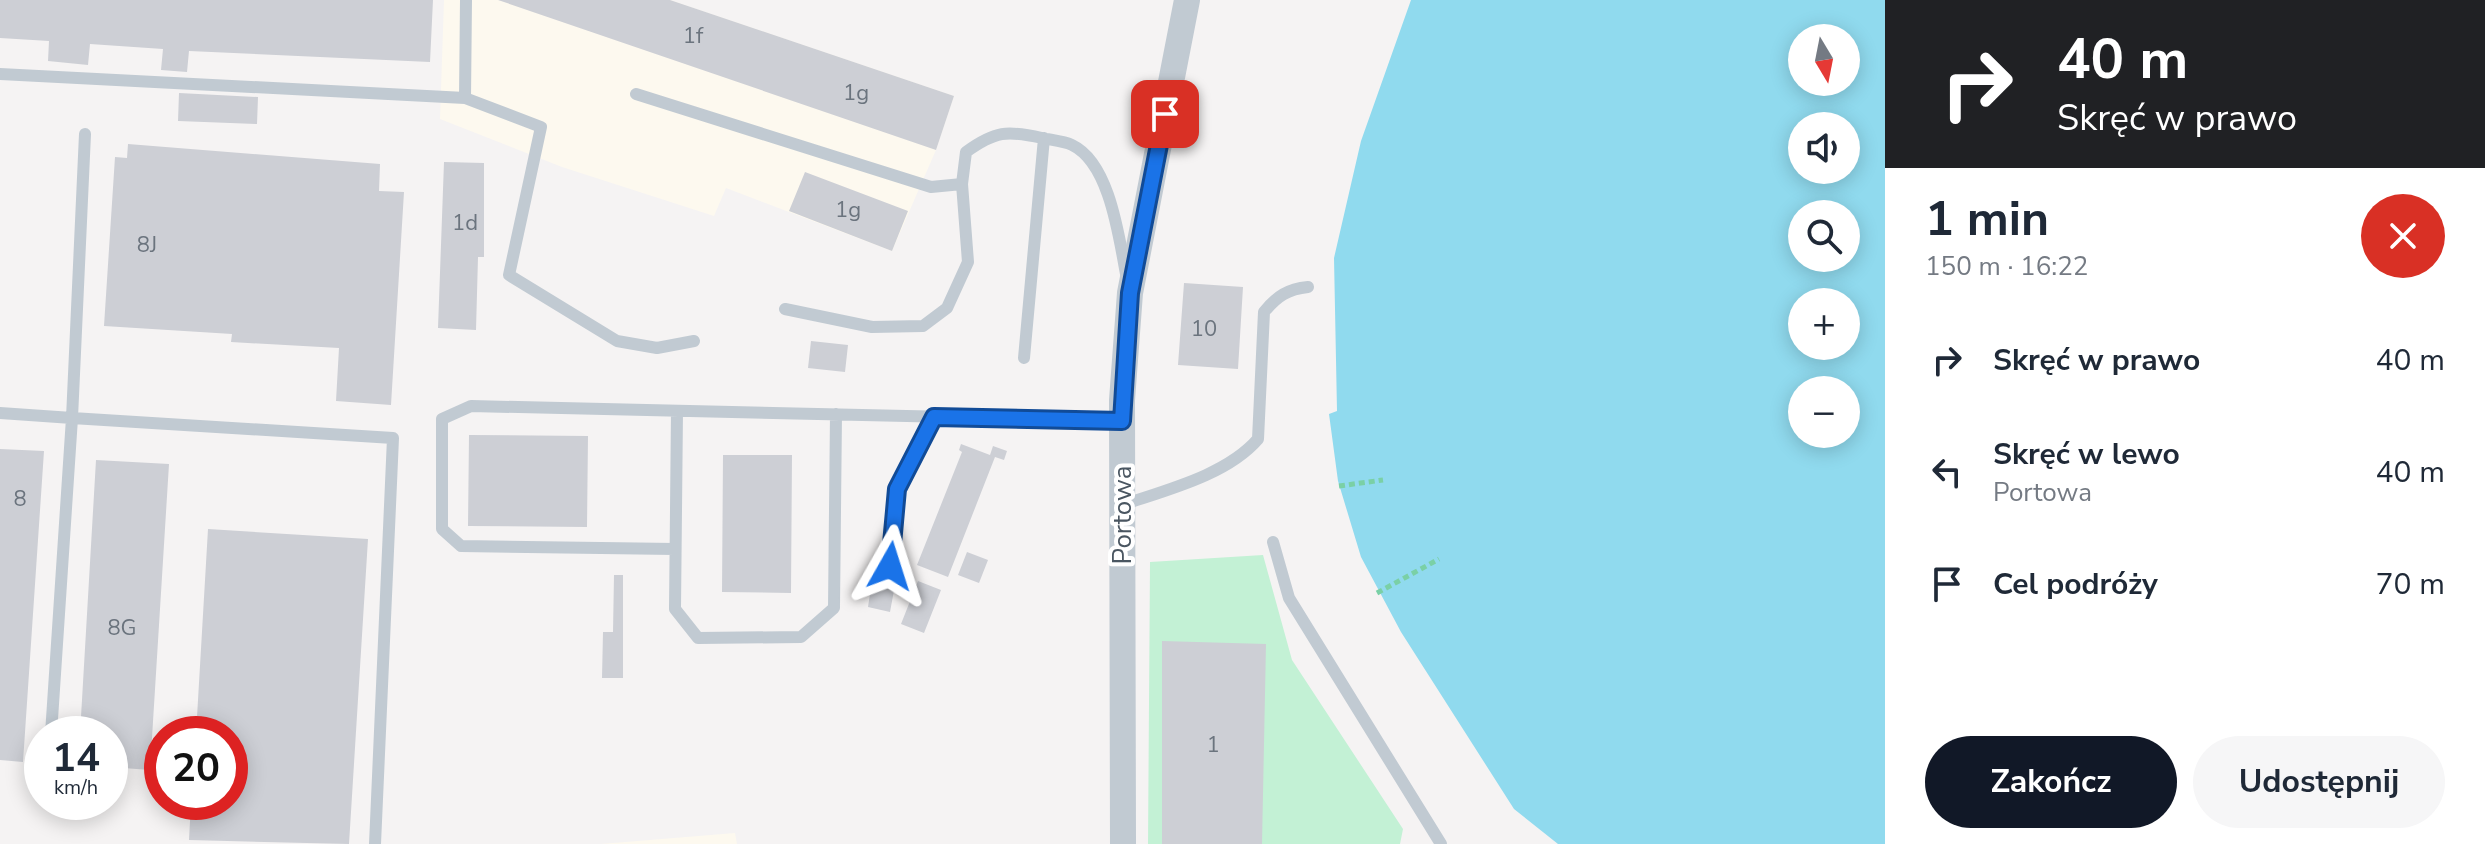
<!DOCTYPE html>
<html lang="pl">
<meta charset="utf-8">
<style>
body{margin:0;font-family:"Nunito Sans",sans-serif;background:#f6f6f7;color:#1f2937;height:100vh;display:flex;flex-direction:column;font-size:30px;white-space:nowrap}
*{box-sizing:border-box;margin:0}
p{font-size:26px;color:#747a83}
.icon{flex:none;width:44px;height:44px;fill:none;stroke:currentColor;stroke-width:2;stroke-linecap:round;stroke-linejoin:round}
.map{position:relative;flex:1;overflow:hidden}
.side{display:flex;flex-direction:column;background:#fff;width:600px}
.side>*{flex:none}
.hud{background:#202124;color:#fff;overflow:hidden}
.needle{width:52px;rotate:170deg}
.controls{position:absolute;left:1788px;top:24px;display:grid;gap:16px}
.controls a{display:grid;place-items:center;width:72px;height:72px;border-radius:50%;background:#fff;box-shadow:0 4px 20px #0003;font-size:40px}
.speed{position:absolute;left:24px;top:716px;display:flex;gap:16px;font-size:40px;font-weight:700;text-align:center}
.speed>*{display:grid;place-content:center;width:104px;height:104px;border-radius:50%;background:#fff;box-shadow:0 4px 20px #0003;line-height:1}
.speed small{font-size:20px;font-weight:400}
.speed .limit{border:12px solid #d22;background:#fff;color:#111}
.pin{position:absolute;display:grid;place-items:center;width:68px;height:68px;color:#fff;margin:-34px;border-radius:16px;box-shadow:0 4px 12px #0006}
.me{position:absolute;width:88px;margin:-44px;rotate:6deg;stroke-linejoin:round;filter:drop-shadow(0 0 6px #0008)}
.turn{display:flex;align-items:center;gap:28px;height:168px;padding:0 40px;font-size:36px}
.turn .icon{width:104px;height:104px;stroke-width:2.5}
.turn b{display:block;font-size:56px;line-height:68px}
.round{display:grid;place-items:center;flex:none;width:84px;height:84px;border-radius:42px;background:#f6f6f7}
.overview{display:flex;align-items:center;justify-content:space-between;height:136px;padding:0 40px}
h1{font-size:48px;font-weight:700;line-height:60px}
.cta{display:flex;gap:16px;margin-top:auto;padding:16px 40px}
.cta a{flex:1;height:92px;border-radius:48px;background:#111827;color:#fff;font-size:32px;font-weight:700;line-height:92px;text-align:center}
.cta a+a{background:#f6f6f7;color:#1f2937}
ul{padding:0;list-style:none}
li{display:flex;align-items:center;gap:24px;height:112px;padding:0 40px}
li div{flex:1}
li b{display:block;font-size:30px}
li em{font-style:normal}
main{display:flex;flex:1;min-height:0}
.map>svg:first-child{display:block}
.commercial{fill:#fdf9ef}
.green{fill:#c3f1d5}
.water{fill:#90daee;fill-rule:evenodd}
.building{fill:#cdcfd5}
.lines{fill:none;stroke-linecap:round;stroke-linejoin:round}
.path{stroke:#7ad0a6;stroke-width:5;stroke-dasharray:6 4;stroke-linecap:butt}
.lane{stroke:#c1cad2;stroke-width:12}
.street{stroke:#c1cad2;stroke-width:26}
.route-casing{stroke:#114b97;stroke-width:20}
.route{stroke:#1a73e8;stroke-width:14}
.labels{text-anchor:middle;stroke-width:8;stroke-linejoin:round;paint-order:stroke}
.number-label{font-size:22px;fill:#6b747e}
.street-label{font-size:26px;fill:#4a5661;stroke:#fff}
</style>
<main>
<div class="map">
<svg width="1885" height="844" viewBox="0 0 1885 844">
<rect width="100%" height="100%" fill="#f5f3f3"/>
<path class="commercial" d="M444,0H670L954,96L936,150L892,251L726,188L714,216L562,167L440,119Z
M735,833L737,844H601Z"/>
<path class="green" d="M1263,555L1292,660L1403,829L1400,844H1148L1150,562Z"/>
<path class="water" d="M1411,0H1885V844H1558L1514,809L1401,632L1361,557L1338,481L1329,414L1337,411L1334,258L1361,141ZM1802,38H1846V82H1802ZM1802,126H1846V170H1802ZM1802,214H1846V258H1802ZM1802,302H1846V346H1802ZM1802,390H1846V434H1802Z"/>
<path class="building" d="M0,0H433L430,62L189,51L187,72L161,70L163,49L90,44L88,65L48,61L49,41L0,38Z
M498,0H670L954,96L936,150Z
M179,93L258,97L257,124L178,121Z
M128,144L380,164L379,191L404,192L391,405L336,401L339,348L231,342L232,334L104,326L115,157L127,158Z
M444,162L484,163V257H478L476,330L438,328Z
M805,172L908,211L892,251L789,211Z
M1184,283L1243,287L1238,369L1178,365Z
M811,341L848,345L845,372L808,368Z
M469,435L588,436L587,527L468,526Z
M961,444L990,455L993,446L1007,451L1004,460L995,457L948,577L917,565L962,452L959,450Z
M0,449L44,451L23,762L0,760Z
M723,455H792L791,593L722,592Z
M96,460L169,464L150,770L110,767V734H80Z
M208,529L368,539L349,844L189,840L191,802H230V734H196Z
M967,552L988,560L979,583L958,575Z
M614,575H623V678H602L603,632H613Z
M872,581L895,585L890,612L868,607Z
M918,581L941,590L924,633L901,624Z
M1162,641L1266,644L1262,844H1162Z"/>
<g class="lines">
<path class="path" d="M1339,486L1383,480
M1377,593L1439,559"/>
<path class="lane" d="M0,74L465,98L466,0
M636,94L931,187L962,184
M465,98L541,127L509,275L617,341L657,348L694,341
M85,134L72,418L393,438L375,844
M785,309L872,327L923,326L947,308L968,262L962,184L966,152C995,131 1007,130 1042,138C1051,140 1064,141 1072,145C1110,163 1119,238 1126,274
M1024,358L1044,138
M677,411L675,609L698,638L801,637L834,608L836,414
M0,413L72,418L51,734
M1122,505C1166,490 1227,475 1258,439L1264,312C1277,296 1288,289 1308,287
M1273,542L1289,598L1441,844
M675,549L461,546L442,529V419L471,406L1122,421
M890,566L897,489L934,417"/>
<path class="street" d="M1123,844L1122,400L1130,293L1187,0"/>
</g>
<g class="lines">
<defs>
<path id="route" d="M890,566L897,489L934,417L1122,421L1130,293L1165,114"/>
</defs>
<use href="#route" class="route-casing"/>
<use href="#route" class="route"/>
</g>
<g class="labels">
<g class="number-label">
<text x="693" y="43">1f</text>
<text x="856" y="100">1g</text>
<text x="848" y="217">1g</text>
<text x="465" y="230">1d</text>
<text x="147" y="252">8J</text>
<text x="1204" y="336">10</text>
<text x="20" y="506">8</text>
<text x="122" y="635">8G</text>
<text x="1213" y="752">1</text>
</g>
<g class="street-label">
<text transform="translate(1122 515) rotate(-90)" y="9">Portowa</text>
</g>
</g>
</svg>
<div class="controls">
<a><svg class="needle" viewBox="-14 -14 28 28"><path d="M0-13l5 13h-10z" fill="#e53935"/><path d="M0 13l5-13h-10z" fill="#747a83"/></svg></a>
<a><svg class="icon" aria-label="sound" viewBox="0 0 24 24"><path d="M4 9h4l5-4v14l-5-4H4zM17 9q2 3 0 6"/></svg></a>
<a><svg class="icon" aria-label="search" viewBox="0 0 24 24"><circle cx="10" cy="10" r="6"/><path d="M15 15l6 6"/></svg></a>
<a>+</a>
<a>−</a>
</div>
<div class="speed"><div>14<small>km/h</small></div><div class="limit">20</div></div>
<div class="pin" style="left:1165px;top:114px;background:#d93025"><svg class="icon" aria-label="arrive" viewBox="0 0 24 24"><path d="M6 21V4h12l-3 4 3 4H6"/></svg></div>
<svg class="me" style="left:890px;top:566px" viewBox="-20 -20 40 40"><path d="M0-17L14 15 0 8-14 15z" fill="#1a73e8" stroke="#fff" stroke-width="4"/></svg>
</div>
<section class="side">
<div class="hud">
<div class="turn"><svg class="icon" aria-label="right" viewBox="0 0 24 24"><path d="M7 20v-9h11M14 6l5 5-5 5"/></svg><div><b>40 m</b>Skręć w prawo</div></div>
</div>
<div class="overview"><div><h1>1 min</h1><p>150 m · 16:22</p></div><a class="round" style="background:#d93025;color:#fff"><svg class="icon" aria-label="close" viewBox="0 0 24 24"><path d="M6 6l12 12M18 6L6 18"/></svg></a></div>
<ul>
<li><svg class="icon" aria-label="right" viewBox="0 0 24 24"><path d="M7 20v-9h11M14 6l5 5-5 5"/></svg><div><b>Skręć w prawo</b></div><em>40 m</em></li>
<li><svg class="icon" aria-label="left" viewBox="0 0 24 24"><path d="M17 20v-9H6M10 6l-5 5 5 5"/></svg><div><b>Skręć w lewo</b><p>Portowa</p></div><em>40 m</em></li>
<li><svg class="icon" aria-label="arrive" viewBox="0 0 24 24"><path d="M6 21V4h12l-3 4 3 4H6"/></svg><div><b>Cel podróży</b></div><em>70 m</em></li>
</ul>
<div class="cta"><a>Zakończ</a><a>Udostępnij</a></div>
</section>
</main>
